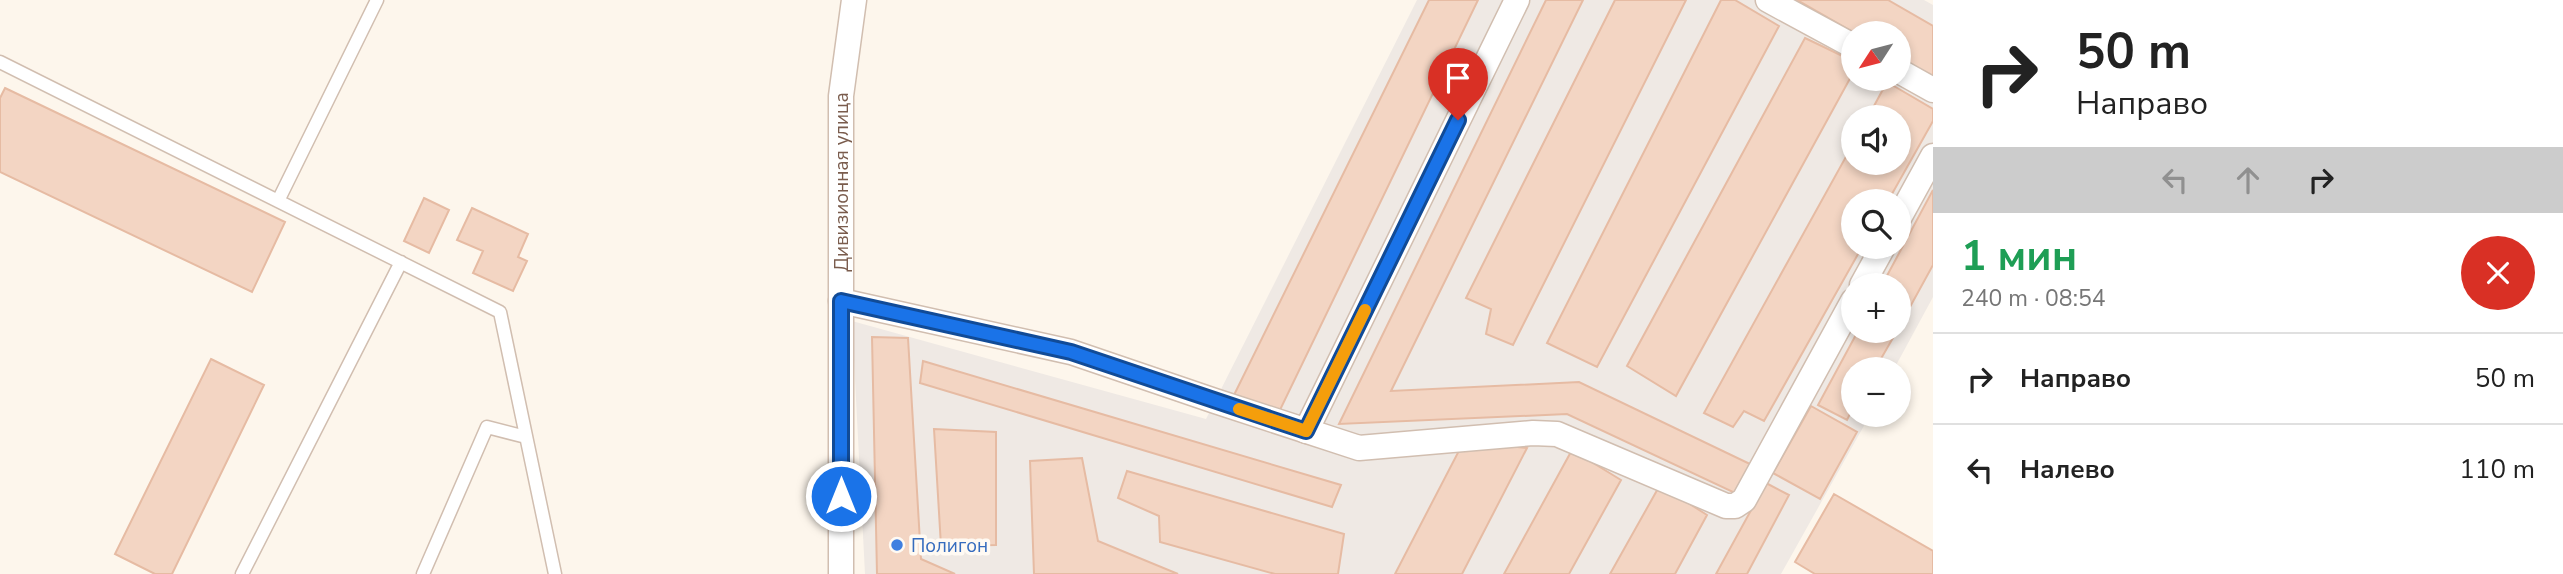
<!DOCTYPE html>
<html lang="ru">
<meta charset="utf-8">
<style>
body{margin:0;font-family:"Nunito Sans",sans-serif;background:#f6f6f6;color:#222;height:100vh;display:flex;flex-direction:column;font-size:26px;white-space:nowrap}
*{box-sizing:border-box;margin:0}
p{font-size:23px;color:#767676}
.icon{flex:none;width:38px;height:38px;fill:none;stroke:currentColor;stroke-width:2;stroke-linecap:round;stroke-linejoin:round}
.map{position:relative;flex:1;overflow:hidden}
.details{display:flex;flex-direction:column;background:#fff;width:630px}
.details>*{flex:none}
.banner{background:#fff;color:#222;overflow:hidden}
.needle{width:46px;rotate:234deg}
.controls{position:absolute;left:1841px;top:21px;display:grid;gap:14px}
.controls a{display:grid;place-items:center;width:70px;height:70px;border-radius:50%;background:#fff;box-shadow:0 4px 10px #0003;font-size:35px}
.pin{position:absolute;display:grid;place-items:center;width:60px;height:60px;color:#fff;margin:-72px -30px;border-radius:50% 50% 50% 0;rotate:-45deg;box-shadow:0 0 7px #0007}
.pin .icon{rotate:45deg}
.me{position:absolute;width:77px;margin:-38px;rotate:0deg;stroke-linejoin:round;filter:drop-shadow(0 0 5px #0008)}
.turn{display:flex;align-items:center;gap:24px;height:147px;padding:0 28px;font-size:32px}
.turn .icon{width:91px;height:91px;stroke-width:2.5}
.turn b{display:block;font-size:49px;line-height:60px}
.lanes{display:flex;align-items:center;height:66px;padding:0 28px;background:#0003;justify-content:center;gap:35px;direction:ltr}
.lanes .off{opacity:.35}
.round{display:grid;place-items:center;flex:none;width:74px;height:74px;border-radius:37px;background:#f6f6f6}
.headline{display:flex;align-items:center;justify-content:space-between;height:119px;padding:0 28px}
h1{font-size:42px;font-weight:700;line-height:52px;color:#1e9e55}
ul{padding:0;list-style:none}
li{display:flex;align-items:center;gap:21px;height:91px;padding:0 28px;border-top:2px solid #e0e0e0}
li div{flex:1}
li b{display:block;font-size:26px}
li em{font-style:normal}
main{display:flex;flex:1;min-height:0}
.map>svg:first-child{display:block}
.industrial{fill:#efe9e4;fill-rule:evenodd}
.building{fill:#f3d5c3;stroke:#e6bba3;stroke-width:2}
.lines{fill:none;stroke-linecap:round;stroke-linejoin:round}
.lane-casing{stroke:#d1beb0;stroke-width:15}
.street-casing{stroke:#d1beb0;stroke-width:27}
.lane{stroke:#fff;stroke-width:12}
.street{stroke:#fff;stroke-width:24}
.route-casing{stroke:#114b97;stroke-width:18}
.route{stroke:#1a73e8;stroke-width:12}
.slow{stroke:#f59e0b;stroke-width:12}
.shop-dot{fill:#3f7fe0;stroke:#fffaf3;stroke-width:2.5}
.labels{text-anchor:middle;stroke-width:7;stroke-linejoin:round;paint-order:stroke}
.street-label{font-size:19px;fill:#7a5c4d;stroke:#fffaf3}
.shop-label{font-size:19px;fill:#366cbe;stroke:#fffaf3;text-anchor:start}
</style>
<main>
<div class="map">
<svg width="1933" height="574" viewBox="0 0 1933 574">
<rect width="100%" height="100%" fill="#fdf6ec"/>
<path class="industrial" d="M1417,0H1924L1933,5V297L1894,369H1853V415H1870L1781,574H865L852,321L1206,419ZM1853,33H1899V79H1853ZM1853,117H1899V163H1853ZM1853,201H1899V247H1853ZM1853,285H1899V331H1853Z"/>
<path class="building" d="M1429,0H1478L1279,412L1234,395Z
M1546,0H1583L1391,391L1579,382L1750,464L1735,493L1567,414L1339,424Z
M1615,0H1686L1513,345L1486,334L1491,309L1466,298Z
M1721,0H1735L1779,26L1597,367L1547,343Z
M1797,0H1888L1933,26V78L1899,58V33H1855Z
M1805,38L1853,61V73L1676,396L1627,366Z
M1887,82L1933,109V121L1888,201H1853V247H1862L1764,421L1744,411L1733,427L1704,413L1853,144V163H1899V117H1868Z
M5,88L285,222L252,292L0,172V98Z
M1933,190V265L1899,327V285H1882Z
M424,198L449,210L429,253L404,241Z
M472,208L528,234L518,257L527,261L513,291L473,273L483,251L457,240Z
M1858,331H1897L1875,369H1853V408L1847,420L1818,405Z
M872,337L908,338L921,559L955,574H877Z
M211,359L264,385L172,574H155L115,554Z
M923,361L1341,485L1332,507L920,383Z
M1811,406L1857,432L1820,499L1773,473Z
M934,429L996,432V545L941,546Z
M1464,441L1527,448L1462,574H1395Z
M1572,450L1621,480L1569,574H1504Z
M1082,458L1098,541L1178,574H1034L1030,461Z
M1127,471L1344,534L1338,574H1275L1160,542L1159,516L1118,498Z
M1766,483L1789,495L1747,574H1716Z
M1660,485L1707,515L1675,574H1610Z
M1834,494L1933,551V574H1815L1795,562Z"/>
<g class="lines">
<defs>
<path id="lane" d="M0,62L500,312L555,574
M278,201L377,0
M242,574L401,262
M423,574L487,427L526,437"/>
<g id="street">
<path d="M1768,0L1853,46"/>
<path d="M1899,71L1933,90"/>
<path d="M1899,218L1933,156"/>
<path d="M1862,285L1883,247"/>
<path d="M841,301L1071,352L1215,401L1359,448L1533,433L1557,434L1726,506H1735L1744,500L1853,301"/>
<path d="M1306,431L1517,0"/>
<path id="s1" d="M841,574V96L854,0"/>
</g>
</defs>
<use href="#lane" class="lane-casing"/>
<use href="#street" class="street-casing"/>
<use href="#lane" class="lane"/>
<use href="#street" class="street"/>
</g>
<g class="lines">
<defs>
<path id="route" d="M841,496V301L1071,352L1306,431L1458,120"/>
</defs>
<use href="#route" class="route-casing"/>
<use href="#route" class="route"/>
<path class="slow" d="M1239,409L1306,431L1365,310"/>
</g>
<circle class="shop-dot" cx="897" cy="545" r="7"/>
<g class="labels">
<g class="street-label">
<text dy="7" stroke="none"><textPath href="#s1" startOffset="392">Дивизионная улица</textPath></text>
</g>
<g class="shop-label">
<text x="911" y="552">Полигон</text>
</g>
</g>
</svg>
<div class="controls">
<a><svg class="needle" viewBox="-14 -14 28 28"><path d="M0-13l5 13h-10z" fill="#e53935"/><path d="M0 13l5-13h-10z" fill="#767676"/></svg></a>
<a><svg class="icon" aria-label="sound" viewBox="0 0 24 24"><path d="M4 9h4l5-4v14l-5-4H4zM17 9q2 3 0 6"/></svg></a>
<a><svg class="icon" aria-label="search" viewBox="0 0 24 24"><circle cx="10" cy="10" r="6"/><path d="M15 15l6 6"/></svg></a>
<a>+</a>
<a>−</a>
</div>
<div class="pin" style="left:1458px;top:120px;background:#d93025"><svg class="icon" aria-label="arrive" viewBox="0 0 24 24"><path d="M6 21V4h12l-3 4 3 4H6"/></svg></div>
<svg class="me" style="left:841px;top:496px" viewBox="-20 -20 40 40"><circle r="17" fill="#1a73e8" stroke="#fff" stroke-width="3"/><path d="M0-11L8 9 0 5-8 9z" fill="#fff"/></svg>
</div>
<section class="details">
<div class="banner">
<div class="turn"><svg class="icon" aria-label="right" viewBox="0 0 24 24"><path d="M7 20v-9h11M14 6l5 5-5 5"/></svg><div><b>50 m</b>Направо</div></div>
<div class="lanes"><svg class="icon off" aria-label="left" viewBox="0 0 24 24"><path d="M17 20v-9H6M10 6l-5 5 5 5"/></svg><svg class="icon off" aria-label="ahead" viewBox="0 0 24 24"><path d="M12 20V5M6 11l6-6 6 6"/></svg><svg class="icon" aria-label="right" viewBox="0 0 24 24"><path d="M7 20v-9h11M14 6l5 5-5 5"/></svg></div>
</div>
<div class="headline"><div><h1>1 мин</h1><p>240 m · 08:54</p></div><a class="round" style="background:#d93025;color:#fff"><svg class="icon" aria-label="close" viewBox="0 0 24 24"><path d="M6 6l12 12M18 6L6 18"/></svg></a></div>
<ul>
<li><svg class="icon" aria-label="right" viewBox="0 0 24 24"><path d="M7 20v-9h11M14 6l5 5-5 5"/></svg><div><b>Направо</b></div><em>50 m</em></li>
<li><svg class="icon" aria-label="left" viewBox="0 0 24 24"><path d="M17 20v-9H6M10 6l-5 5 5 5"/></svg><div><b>Налево</b></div><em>110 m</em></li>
</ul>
</section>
</main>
